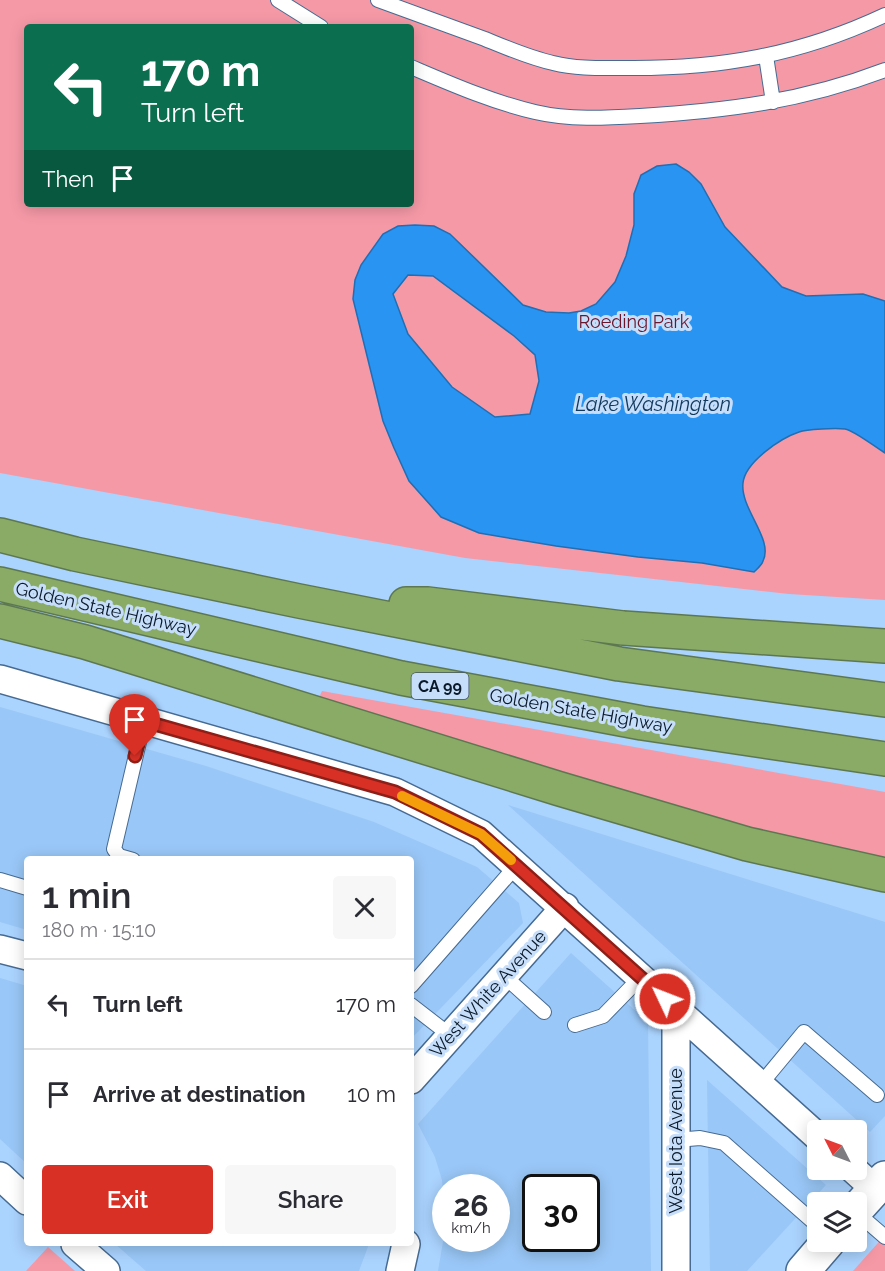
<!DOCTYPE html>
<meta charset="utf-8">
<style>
body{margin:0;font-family:Raleway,sans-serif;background:#f7f7f7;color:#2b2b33;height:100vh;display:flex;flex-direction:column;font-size:22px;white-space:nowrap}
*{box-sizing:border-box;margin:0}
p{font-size:20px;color:#7c7c81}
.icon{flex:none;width:33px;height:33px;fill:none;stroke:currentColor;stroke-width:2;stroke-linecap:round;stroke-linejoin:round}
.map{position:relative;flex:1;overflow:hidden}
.drawer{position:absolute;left:24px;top:856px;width:390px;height:390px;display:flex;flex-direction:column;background:#fff;border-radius:6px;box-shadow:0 3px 15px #0003}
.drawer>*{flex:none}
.top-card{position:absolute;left:24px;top:24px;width:390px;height:183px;border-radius:6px;box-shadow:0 3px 15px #0003;background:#0b6e4f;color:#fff;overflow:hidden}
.needle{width:39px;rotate:312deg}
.buttons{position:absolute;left:807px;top:1120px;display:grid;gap:12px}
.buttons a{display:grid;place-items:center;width:60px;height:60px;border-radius:6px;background:#fff;box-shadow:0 3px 15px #0003;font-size:30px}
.speed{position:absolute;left:432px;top:1174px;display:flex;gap:12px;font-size:30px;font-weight:700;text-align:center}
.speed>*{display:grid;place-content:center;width:78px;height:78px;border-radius:50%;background:#fff;box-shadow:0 3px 15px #0003;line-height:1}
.speed small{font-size:15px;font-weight:400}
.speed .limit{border:3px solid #111;border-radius:9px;background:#fff;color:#111}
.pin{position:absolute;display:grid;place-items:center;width:51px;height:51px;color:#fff;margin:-62px -26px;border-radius:50% 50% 50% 0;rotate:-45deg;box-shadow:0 0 6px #0007}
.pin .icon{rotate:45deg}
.me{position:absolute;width:66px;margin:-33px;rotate:313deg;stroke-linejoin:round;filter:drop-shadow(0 0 4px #0008)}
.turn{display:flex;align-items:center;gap:21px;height:126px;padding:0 18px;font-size:27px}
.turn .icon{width:78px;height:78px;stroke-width:2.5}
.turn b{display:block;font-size:42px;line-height:51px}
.then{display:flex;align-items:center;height:57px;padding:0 18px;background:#0003;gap:12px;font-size:22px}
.round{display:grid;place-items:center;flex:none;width:63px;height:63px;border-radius:6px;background:#f7f7f7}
.headline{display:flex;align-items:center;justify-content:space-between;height:102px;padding:0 18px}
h1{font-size:36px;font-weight:600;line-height:45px}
.primary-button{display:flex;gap:12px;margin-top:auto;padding:12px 18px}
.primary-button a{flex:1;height:69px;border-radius:6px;background:#d93025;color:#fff;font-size:24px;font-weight:600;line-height:69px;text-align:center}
.primary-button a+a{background:#f7f7f7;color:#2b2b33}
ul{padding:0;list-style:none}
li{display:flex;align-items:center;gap:18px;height:90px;padding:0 18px;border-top:2px solid #e1e1e2}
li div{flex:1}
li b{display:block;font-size:22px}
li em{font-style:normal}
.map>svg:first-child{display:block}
.built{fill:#99c7f7;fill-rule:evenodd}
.green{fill:#f699a7;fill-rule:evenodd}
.water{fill:#2994f1;stroke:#206fb5;stroke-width:1.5;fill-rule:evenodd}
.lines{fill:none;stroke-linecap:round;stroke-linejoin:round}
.lane-casing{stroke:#466b92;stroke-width:16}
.street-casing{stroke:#466b92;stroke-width:30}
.secondary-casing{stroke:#466b92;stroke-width:36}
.highway-casing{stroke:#5d7851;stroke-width:36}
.lane{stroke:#fff;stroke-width:14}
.street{stroke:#fff;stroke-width:27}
.secondary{stroke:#fff;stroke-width:33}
.highway{stroke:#89ab66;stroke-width:33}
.route-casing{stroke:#8d1f18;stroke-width:15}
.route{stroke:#d93025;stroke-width:10}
.slow{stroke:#f59e0b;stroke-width:10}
.labels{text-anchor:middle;stroke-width:6;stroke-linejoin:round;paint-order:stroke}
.shield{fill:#c6def9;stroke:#425467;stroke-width:1.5}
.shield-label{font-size:16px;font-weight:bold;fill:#0a1929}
.park-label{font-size:18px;fill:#6a152c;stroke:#c6def9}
.street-label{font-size:18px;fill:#0a1929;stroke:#c6def9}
.water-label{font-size:20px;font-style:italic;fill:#10385d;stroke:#c6def9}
</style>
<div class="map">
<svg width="885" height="1271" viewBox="0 0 885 1271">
<rect width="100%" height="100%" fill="#aad3fe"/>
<path class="built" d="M0,707L206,766L374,822L477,867L519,903L523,923L411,1039V860H27V930L0,922Z
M508,805L885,922V1116L870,1132Z
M571,953L648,1022L651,1271H438L445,1230L446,1239H496V1188H446L445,1214L442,1180L435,1157L418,1124ZM536,1188H586V1239H536Z
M0,978L27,986V1164L0,1139Z
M707,1080L826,1185L747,1271H710Z
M115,1244H369L359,1271H146Z"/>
<path class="green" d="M0,0H885V600L789,594L465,558L0,473ZM27,27H411V204H27Z
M322,691L885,792V874L312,713Z
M885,1235V1271H853Z
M48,1247L75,1271H26Z"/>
<path class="water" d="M676,164L689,172L701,184L725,227L782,287L806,296L863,294L885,301V453C875,447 855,431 845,429C836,428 807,429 799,432C781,438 745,462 743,483C740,509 774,539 763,561C762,565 757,569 754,572L702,563L638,557L556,546L479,533L441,517L409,481L394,448L383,421L353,299L355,280L361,265L383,234L398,226L415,225L434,226L450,234L523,305L546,312L569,313L581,311L596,304L615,282L626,256L634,225V194L641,175L657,166ZM408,275L433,276L514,336L535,355L539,381L530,414L495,417L452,387L408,334L393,294Z"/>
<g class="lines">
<defs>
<path id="lane" d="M278,0L321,27
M378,0C414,13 449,26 485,39C507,48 530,58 553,63C577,69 601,68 625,68C719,69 800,55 885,15
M766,56L773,102
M411,67C451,84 492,102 535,112C569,120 605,118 640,116C726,111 804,101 885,70
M133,860L119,856L114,849L144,721
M0,880L27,888
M504,976L544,1012
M411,986L517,865
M411,1005L451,1036
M575,1025L603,1016L641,977
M760,1085L804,1032L877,1095
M676,1140L700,1138L724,1143L818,1226
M856,1212L885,1237"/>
<path id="street" d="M0,679L395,792L481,834L818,1137
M0,949L27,956
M411,1080L565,907
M854,1170L875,1189
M0,1176L27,1201
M75,1244L106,1271
M400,1271L406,1244
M676,1271V1010"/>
<path id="secondary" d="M856,1210L885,1178
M803,1271L828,1242"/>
<path id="highway" d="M0,535L75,554L299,601L619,664L885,700
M0,584L401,678L642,723L885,759
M406,604H428L623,628L885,646
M0,621L85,642L560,789L747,844L885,875"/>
</defs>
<use href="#lane" class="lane-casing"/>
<use href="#street" class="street-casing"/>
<use href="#secondary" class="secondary-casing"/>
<use href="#highway" class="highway-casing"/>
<use href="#lane" class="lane"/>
<use href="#street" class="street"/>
<use href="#secondary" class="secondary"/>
<use href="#highway" class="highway"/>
</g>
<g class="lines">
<defs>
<path id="route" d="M135,756L144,721L395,792L481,834L665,999"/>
</defs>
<use href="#route" class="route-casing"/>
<use href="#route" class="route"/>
<path class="slow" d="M402,796L481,834L511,860"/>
</g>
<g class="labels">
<rect class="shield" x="411.5" y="673" width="57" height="26" rx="4.5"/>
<g class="shield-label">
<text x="440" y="692">CA 99</text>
</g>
<g class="park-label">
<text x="634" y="328">Roeding Park</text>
</g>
<g class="street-label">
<text transform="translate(106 609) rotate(13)" y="6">Golden State Highway</text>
<text transform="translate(581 711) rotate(10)" y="6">Golden State Highway</text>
<text transform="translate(488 994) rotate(-48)" y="6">West White Avenue</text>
<text transform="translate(676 1141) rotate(-90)" y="6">West Iota Avenue</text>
</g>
<g class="water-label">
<text x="653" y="411">Lake Washington</text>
</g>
</g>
</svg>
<div class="buttons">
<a><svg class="needle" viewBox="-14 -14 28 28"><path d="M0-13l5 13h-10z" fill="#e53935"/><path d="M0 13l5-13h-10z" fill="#7c7c81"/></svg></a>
<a><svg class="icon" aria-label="layers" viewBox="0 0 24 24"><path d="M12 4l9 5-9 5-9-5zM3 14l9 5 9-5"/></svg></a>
</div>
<div class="speed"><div>26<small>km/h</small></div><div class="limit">30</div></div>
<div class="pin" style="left:135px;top:756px;background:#d93025"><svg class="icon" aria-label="arrive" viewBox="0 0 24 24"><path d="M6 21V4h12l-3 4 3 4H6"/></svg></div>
<svg class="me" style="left:665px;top:999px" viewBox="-20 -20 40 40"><circle r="17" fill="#d93025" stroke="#fff" stroke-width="3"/><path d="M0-11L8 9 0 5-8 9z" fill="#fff"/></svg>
<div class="top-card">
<div class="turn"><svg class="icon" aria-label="left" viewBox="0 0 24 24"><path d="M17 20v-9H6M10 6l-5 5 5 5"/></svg><div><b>170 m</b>Turn left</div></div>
<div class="then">Then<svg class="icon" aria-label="arrive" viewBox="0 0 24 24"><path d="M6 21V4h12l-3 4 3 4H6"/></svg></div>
</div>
<section class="drawer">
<div class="headline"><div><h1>1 min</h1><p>180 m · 15:10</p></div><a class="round"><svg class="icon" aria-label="close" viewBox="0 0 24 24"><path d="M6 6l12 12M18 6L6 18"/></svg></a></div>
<ul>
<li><svg class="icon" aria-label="left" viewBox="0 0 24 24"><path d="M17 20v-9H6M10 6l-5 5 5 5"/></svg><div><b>Turn left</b></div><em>170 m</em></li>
<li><svg class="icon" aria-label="arrive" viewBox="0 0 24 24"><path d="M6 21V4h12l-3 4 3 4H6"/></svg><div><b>Arrive at destination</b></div><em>10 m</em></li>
</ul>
<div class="primary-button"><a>Exit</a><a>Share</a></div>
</section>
</div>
